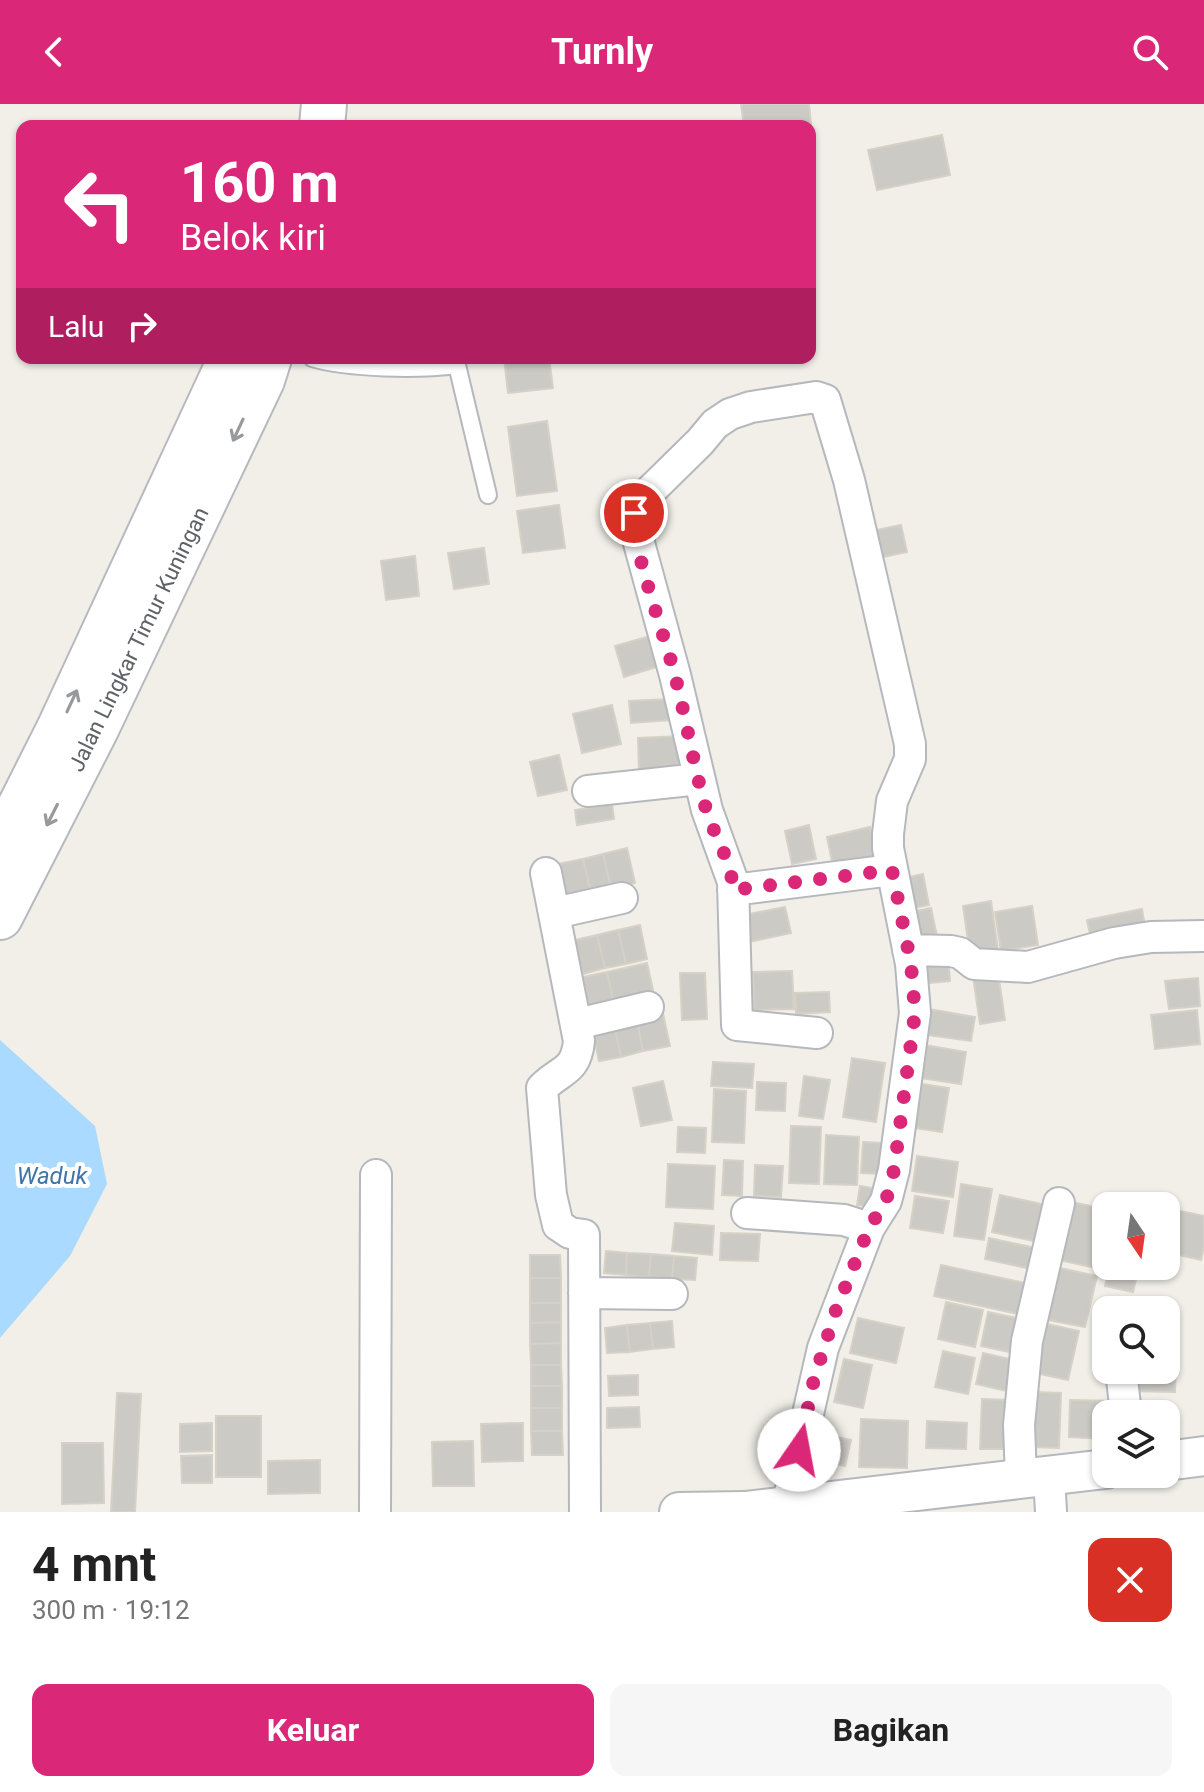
<!DOCTYPE html>
<html lang="id">
<meta charset="utf-8">
<style>
body{margin:0;font-family:Roboto,sans-serif;background:#f6f6f6;color:#222;height:100vh;display:flex;flex-direction:column;font-size:30px;white-space:nowrap}
*{box-sizing:border-box;margin:0}
p{font-size:26px;color:#767676}
.icon{flex:none;width:44px;height:44px;fill:none;stroke:currentColor;stroke-width:2;stroke-linecap:round;stroke-linejoin:round}
.map{position:relative;height:1408px;overflow:hidden}
.sheet{display:flex;flex-direction:column;background:#fff;flex:1}
.sheet>*{flex:none}
.banner{position:absolute;left:16px;top:16px;width:800px;height:244px;border-radius:16px;box-shadow:0 2px 6px #0004;background:#db2777;color:#fff;overflow:hidden}
.needle{width:52px;rotate:167deg}
.buttons{position:absolute;left:1092px;top:1088px;display:grid;gap:16px}
.buttons a{display:grid;place-items:center;width:88px;height:88px;border-radius:16px;background:#fff;box-shadow:0 2px 6px #0004;font-size:40px}
.pin{position:absolute;display:grid;place-items:center;width:68px;height:68px;color:#fff;margin:-34px;border:4px solid #fff;border-radius:50%;box-shadow:0 2px 8px #0007}
.me{position:absolute;width:88px;margin:-44px;rotate:12deg;stroke-linejoin:round;filter:drop-shadow(0 0 6px #0008)}
.turn{display:flex;align-items:center;gap:28px;height:168px;padding:0 32px;font-size:36px}
.turn .icon{width:104px;height:104px;stroke-width:2.5}
.turn b{display:block;font-size:56px;line-height:68px}
.then{display:flex;align-items:center;height:76px;padding:0 32px;background:#0003;gap:16px;font-size:30px}
.round{display:grid;place-items:center;flex:none;width:84px;height:84px;border-radius:16px;background:#f6f6f6}
.headline{display:flex;align-items:center;justify-content:space-between;height:136px;padding:0 32px}
h1{font-size:48px;font-weight:700;line-height:60px}
.button{display:flex;gap:16px;margin-top:auto;padding:16px 32px}
.button a{flex:1;height:92px;border-radius:16px;background:#db2777;color:#fff;font-size:32px;font-weight:700;line-height:92px;text-align:center}
.button a+a{background:#f6f6f6;color:#222}
header{display:flex;justify-content:space-between;align-items:center;height:104px;padding:0 32px;background:#db2777;color:#fff;font-size:36px;font-weight:700}
.map>svg:first-child{display:block}
.water{fill:#aadaff}
.building{fill:#cccac5;stroke:#d6d1c6;stroke-width:2}
.lines{fill:none;stroke-linecap:round;stroke-linejoin:round}
.service-casing{stroke:#b5b8bc;stroke-width:20}
.minor-casing{stroke:#b5b8bc;stroke-width:34}
.tertiary-casing{stroke:#b5b8bc;stroke-width:42}
.secondary-casing{stroke:#b6babf;stroke-width:48}
.service{stroke:#fff;stroke-width:16}
.minor{stroke:#fff;stroke-width:30}
.tertiary{stroke:#fff;stroke-width:38}
.secondary{stroke:#fff;stroke-width:44}
.oneway{stroke:#979a9d}
.route{stroke:#db2777;stroke-width:14;stroke-dasharray:0 25.2}
.labels{text-anchor:middle;stroke-width:8;stroke-linejoin:round;paint-order:stroke}
.street-label{font-size:22px;fill:#5f6368;stroke:#fff}
.water-label{font-size:24px;font-style:italic;fill:#4174aa;stroke:#fff}
</style>
<header><svg class="icon" aria-label="back" viewBox="0 0 24 24"><path d="M15 5l-7 7 7 7"/></svg>Turnly<svg class="icon" aria-label="search" viewBox="0 0 24 24"><circle cx="10" cy="10" r="6"/><path d="M15 15l6 6"/></svg></header>
<div class="map">
<svg width="1204" height="1408" viewBox="0 0 1204 1408">
<rect width="100%" height="100%" fill="#f1efe8"/>
<path class="water" d="M0,936L95,1022L107,1080L70,1152L0,1234Z"/>
<path class="building" d="M741,0H809L812,30L810,22H744Z
M942,31L950,71L877,86L868,46Z
M504,254H549L553,284L508,289Z
M547,317L557,387L517,392L508,323Z
M559,401L565,444L523,449L517,407Z
M901,421L907,448L878,454L872,427Z
M484,444L489,480L454,485L448,449Z
M415,452L419,492L386,496L381,457Z
M654,531L663,561L624,573L615,542Z
M670,595L671,616L631,619L629,597Z
M612,601L621,640L582,649L573,610Z
M681,632L682,666L639,667L638,634Z
M559,651L567,686L538,692L530,658Z
M612,700L614,715L577,721L575,706Z
M809,721L816,755L792,760L785,727Z
M870,723L878,757L834,767L827,733Z
M627,744L635,779L611,784L603,750Z
M603,750L611,784L591,789L583,755Z
M583,755L591,789L566,795L558,760Z
M923,770L929,801L908,805L901,775Z
M991,797L998,846L970,850L963,802Z
M1032,802L1038,841L1001,847L995,808Z
M785,803L791,829L749,838L744,811Z
M931,804L938,837L914,842L907,809Z
M1142,805L1146,829L1092,840L1087,816Z
M640,821L647,855L626,860L618,826Z
M618,826L626,860L605,864L597,831Z
M597,831L605,864L583,870L575,836Z
M948,851L950,877L919,880L917,854Z
M647,859L653,886L613,895L607,868Z
M792,867L794,905L754,906L753,868Z
M607,868L613,895L588,900L583,873Z
M680,869H705L707,915L682,916Z
M998,869L1005,916L980,920L973,872Z
M1198,874L1200,902L1169,905L1165,877Z
M829,888L830,908L796,910L795,889Z
M923,904L975,913L971,937L919,930Z
M662,905L670,942L643,947L636,911Z
M1197,906L1200,940L1155,945L1151,911Z
M636,911L643,947L621,953L613,916Z
M613,916L621,953L599,957L591,921Z
M925,941L966,948L961,980L920,974Z
M852,954L885,959L876,1018L843,1013Z
M713,958L754,960L752,984L711,982Z
M804,972L830,976L823,1015L799,1012Z
M663,977L672,1016L641,1022L633,984Z
M757,978L786,979L785,1007L756,1006Z
M916,979L949,984L942,1028L909,1023Z
M714,985L746,987L744,1039L712,1038Z
M791,1022L821,1023L819,1080L789,1079Z
M678,1023L706,1024L705,1049L677,1048Z
M826,1031L859,1033L857,1081L824,1080Z
M863,1038L883,1039L882,1070L861,1069Z
M917,1052L958,1058L953,1093L912,1087Z
M724,1056L743,1057L742,1092L722,1091Z
M668,1060L715,1062L713,1105L666,1103Z
M755,1061L783,1062L781,1093L754,1092Z
M961,1080L992,1085L984,1136L954,1132Z
M860,1082L878,1085L875,1103L857,1101Z
M1000,1091L1046,1101L1038,1138L992,1128Z
M915,1092L949,1097L943,1129L910,1124Z
M1071,1098L1106,1105V1144L1101,1165L1059,1156Z
M1166,1104L1204,1112V1142L1201,1156L1166,1148Z
M675,1119L714,1122L712,1151L672,1147Z
M721,1129L760,1130L758,1157L720,1156Z
M989,1134L1036,1144L1031,1165L985,1155Z
M606,1147L627,1149L626,1171L604,1169Z
M627,1149L651,1150L649,1173L626,1171Z
M651,1150L674,1152L672,1175L649,1173Z
M530,1151H560L561,1174H530Z
M674,1152L697,1154L695,1176L672,1175Z
M941,1161L1030,1180L1023,1211L934,1192Z
M1109,1162H1139L1133,1188L1105,1182Z
M1060,1164L1097,1172L1085,1223L1048,1216Z
M530,1174H561V1199H530Z
M946,1198L983,1206L975,1243L938,1235Z
M530,1199H561V1218L530,1219Z
M988,1208L1021,1215L1014,1249L981,1242Z
M858,1214L904,1224L896,1259L850,1249Z
M1166,1215H1178L1175,1288L1128,1287L1129,1266H1166Z
M672,1217L674,1243L653,1245L650,1219Z
M561,1218V1239L530,1240V1219Z
M650,1219L653,1245L630,1248L627,1221Z
M1047,1220L1079,1227L1068,1276L1036,1269Z
M627,1221L630,1248L607,1249L605,1224Z
M561,1239V1261H531L530,1240Z
M943,1247L975,1254L968,1290L935,1283Z
M983,1249L1014,1256L1007,1287L976,1280Z
M844,1255L872,1261L863,1304L834,1298Z
M531,1261H561L562,1282H531Z
M638,1271V1291L609,1292L608,1272Z
M531,1282H562V1304H531Z
M1034,1288L1061,1289L1059,1344L1032,1343Z
M117,1289L141,1290L135,1408H111Z
M982,1295L1009,1296L1007,1345H980Z
M1070,1296L1117,1297V1310H1106V1335L1069,1333Z
M639,1303L640,1323L607,1324V1304Z
M531,1304H562V1327H531Z
M216,1312H261V1373H216Z
M861,1315L908,1317L907,1364L859,1363Z
M927,1317L967,1319L966,1345L926,1344Z
M212,1319V1347L180,1348V1320Z
M523,1319V1357L482,1358L481,1320Z
M531,1327H562L563,1351H532Z
M813,1328L851,1336L845,1362L808,1354Z
M473,1337L474,1382H433L432,1338Z
M62,1339H103L104,1399L62,1400Z
M212,1351V1379H182L181,1352Z
M320,1356V1389L268,1390V1357Z"/>
<g class="lines">
<defs>
<path id="service" d="M312,254C350,265 418,266 457,261
M453,254L457,261L488,391"/>
<path id="minor" d="M588,687L699,675
M546,769L579,937C576,968 561,965 542,984L551,1091L558,1121L570,1129L584,1131L585,1408
M733,786L892,766
M555,809L622,794
M908,846L951,847L960,849L974,860L1028,863L1114,839L1151,833L1204,832
M577,920L648,903
M747,1109L844,1116L869,1124
M584,1189L672,1190
M1121,1266L1126,1310
M1049,1372L1051,1408
M1021,1374L1019,1321L1027,1237L1059,1099
M787,1402L823,1244L869,1124L886,1097L894,1066L915,909L911,860L888,744V730L892,697L910,655V640L849,376L825,296L816,293L751,303L730,310L715,320L700,338L644,393L633,417L675,571L707,706L733,778L737,921L817,929
M375,1408L376,1071"/>
<path id="tertiary" d="M1166,1357L1204,1352
M679,1408L745,1407L1106,1365"/>
<path id="secondary" d="M322,22L324,0
M0,742L59,625L231,254
M0,813L96,625L262,276L269,254"/>
</defs>
<use href="#service" class="service-casing"/>
<use href="#minor" class="minor-casing"/>
<use href="#tertiary" class="tertiary-casing"/>
<use href="#secondary" class="secondary-casing"/>
<use href="#service" class="service"/>
<use href="#minor" class="minor"/>
<use href="#tertiary" class="tertiary"/>
<use href="#secondary" class="secondary"/>
</g>
<defs><path id="oneway-shaft" d="M-6 0H5M1.5-3L5.5 0L1.5 3" fill="none" stroke-width="1.6" stroke-linecap="round" stroke-linejoin="round" transform="scale(2)"/></defs>
<g class="oneway">
<use href="#oneway-shaft" transform="translate(238 326) rotate(115)"/>
<use href="#oneway-shaft" transform="translate(72 597) rotate(-65)"/>
<use href="#oneway-shaft" transform="translate(52 711) rotate(117)"/>
</g>
<g class="lines">
<path class="route" d="M634,409C629,434 666,536 674,568C686,613 693,660 706,705C714,732 732,757 733,786L892,766L911,860L915,909L894,1066L886,1097L869,1124L836,1206L814,1275L799,1346"/>
</g>
<g class="labels">
<g class="street-label">
<text transform="translate(138 535) rotate(-64)" y="8">Jalan Lingkar Timur Kuningan</text>
</g>
<g class="water-label">
<text x="52" y="1080">Waduk</text>
</g>
</g>
</svg>
<div class="buttons">
<a><svg class="needle" viewBox="-14 -14 28 28"><path d="M0-13l5 13h-10z" fill="#e53935"/><path d="M0 13l5-13h-10z" fill="#767676"/></svg></a>
<a><svg class="icon" aria-label="search" viewBox="0 0 24 24"><circle cx="10" cy="10" r="6"/><path d="M15 15l6 6"/></svg></a>
<a><svg class="icon" aria-label="layers" viewBox="0 0 24 24"><path d="M12 4l9 5-9 5-9-5zM3 14l9 5 9-5"/></svg></a>
</div>
<div class="pin" style="left:634px;top:409px;background:#d93025"><svg class="icon" aria-label="arrive" viewBox="0 0 24 24"><path d="M6 21V4h12l-3 4 3 4H6"/></svg></div>
<svg class="me" style="left:799px;top:1346px" viewBox="-20 -20 40 40"><circle r="19" fill="#fff"/><path d="M0-13L10 11 0 6-10 11z" fill="#db2777"/></svg>
<div class="banner">
<div class="turn"><svg class="icon" aria-label="left" viewBox="0 0 24 24"><path d="M17 20v-9H6M10 6l-5 5 5 5"/></svg><div><b>160 m</b>Belok kiri</div></div>
<div class="then">Lalu<svg class="icon" aria-label="right" viewBox="0 0 24 24"><path d="M7 20v-9h11M14 6l5 5-5 5"/></svg></div>
</div>
</div>
<section class="sheet">
<div class="headline"><div><h1>4 mnt</h1><p>300 m · 19:12</p></div><a class="round" style="background:#d93025;color:#fff"><svg class="icon" aria-label="close" viewBox="0 0 24 24"><path d="M6 6l12 12M18 6L6 18"/></svg></a></div>
<div class="button"><a>Keluar</a><a>Bagikan</a></div>
</section>
